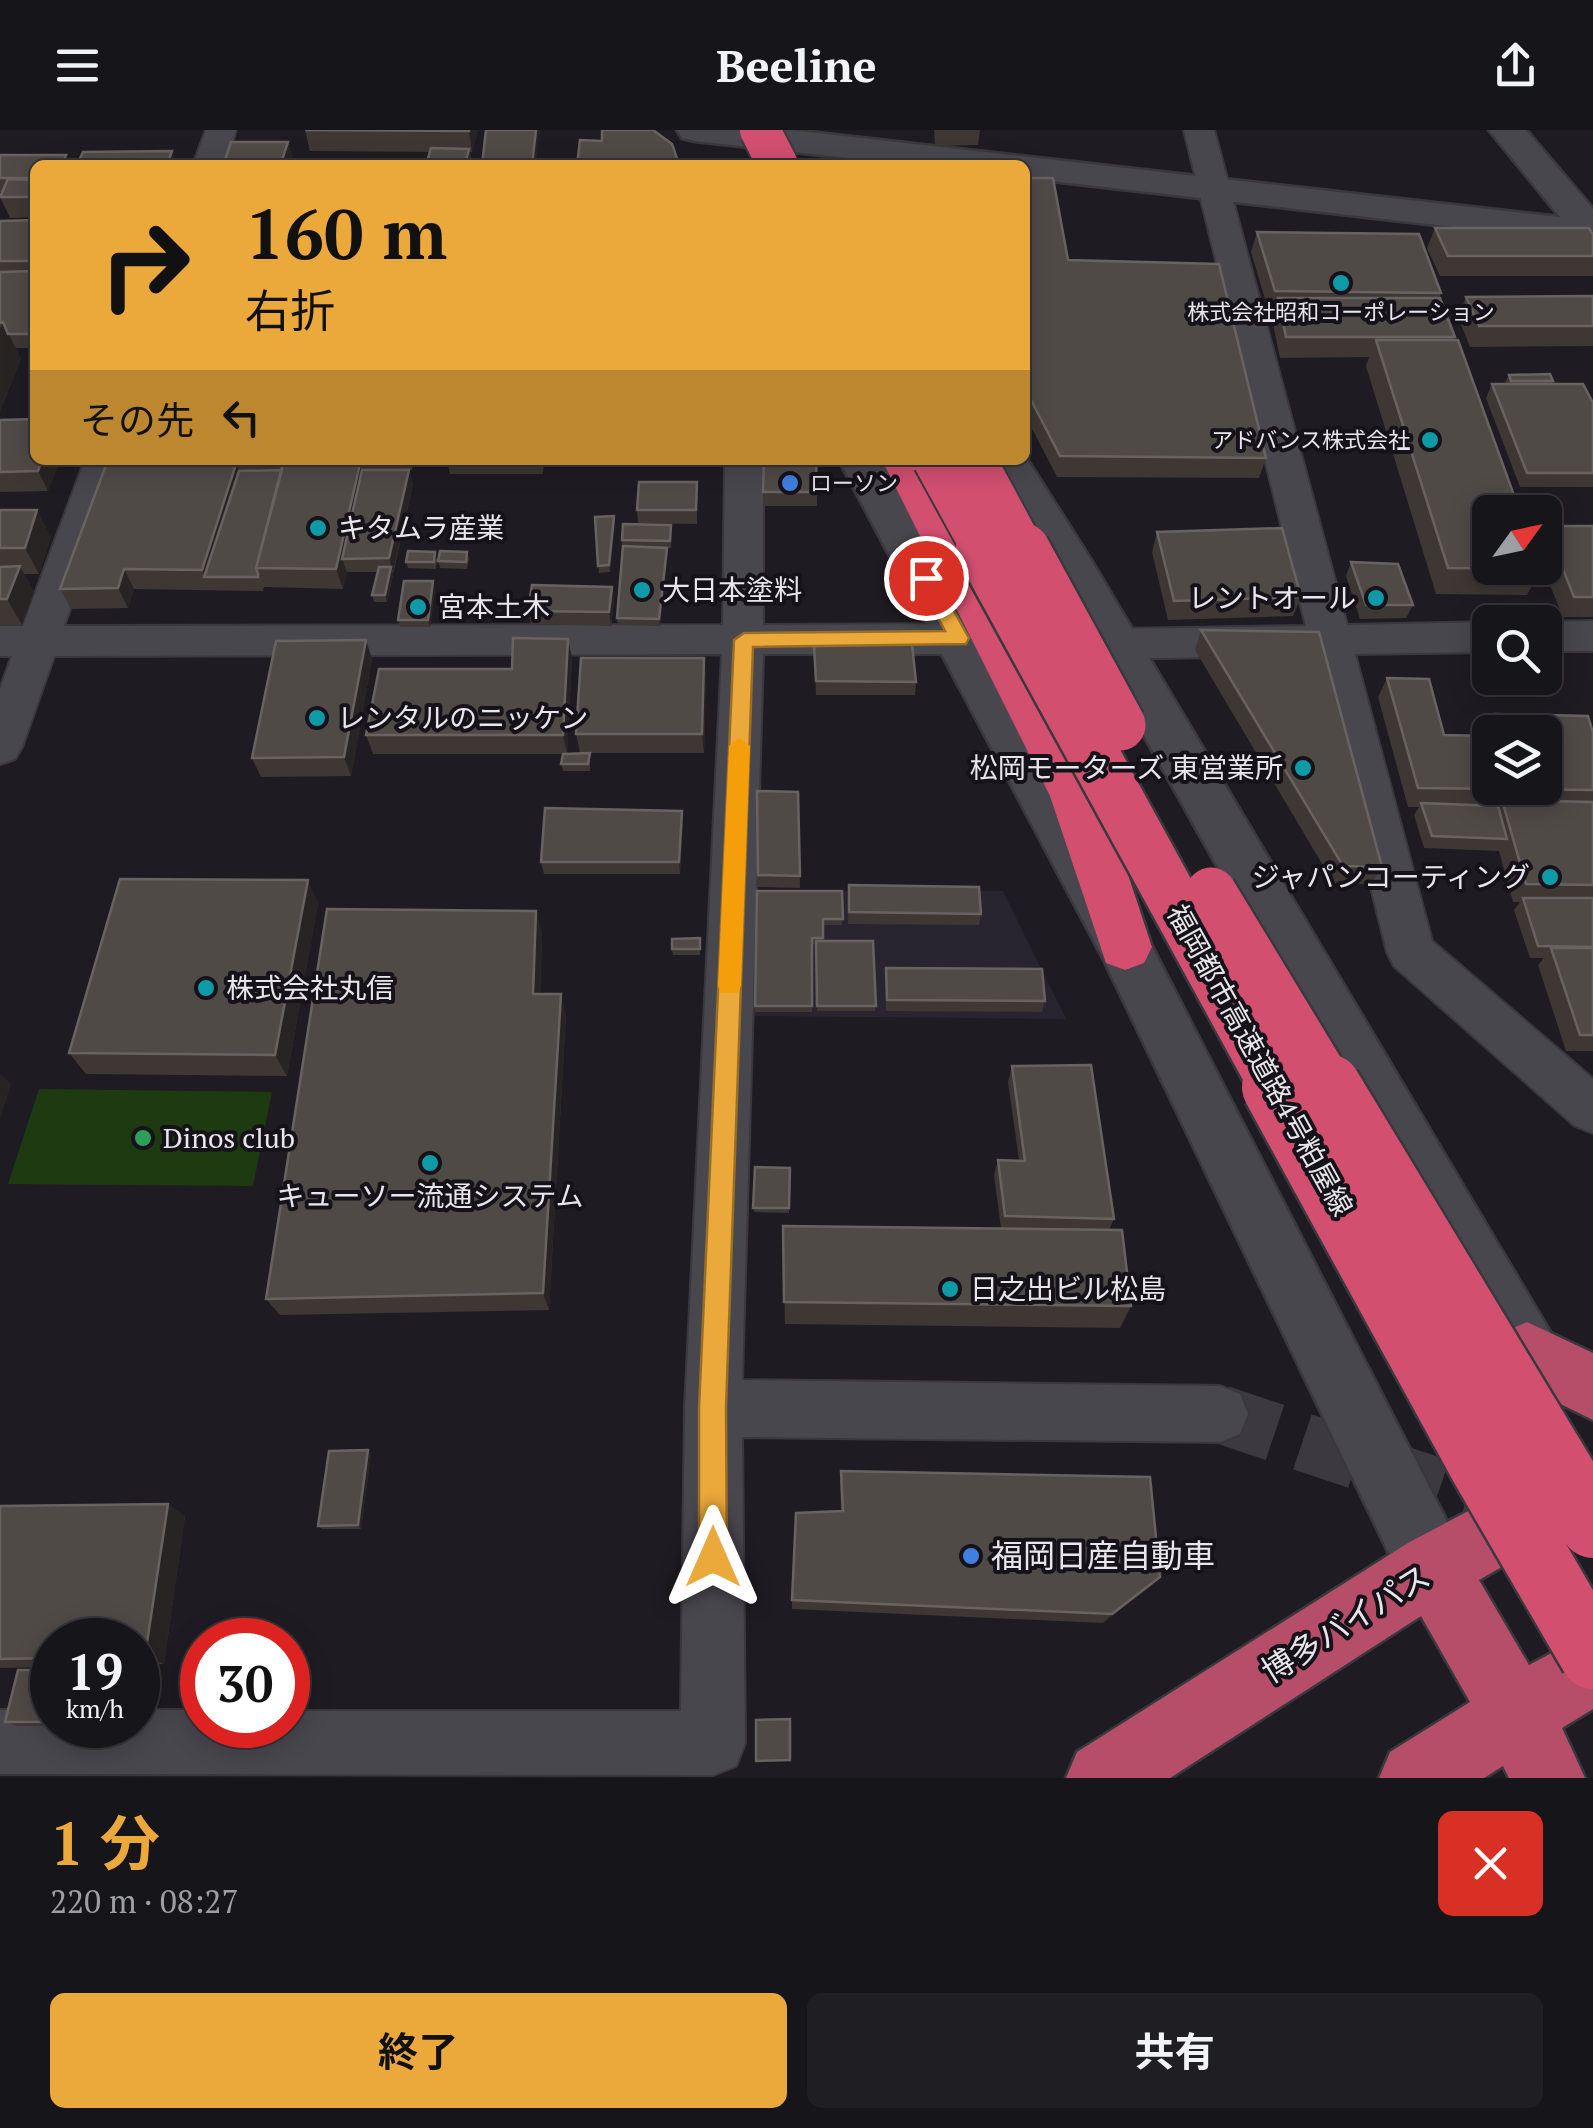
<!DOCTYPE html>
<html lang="ja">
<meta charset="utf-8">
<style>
body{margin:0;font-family:"PT Serif","Noto Sans JP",serif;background:#1f1e23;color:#f1f3f6;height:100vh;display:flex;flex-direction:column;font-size:38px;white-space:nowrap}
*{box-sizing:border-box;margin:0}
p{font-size:32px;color:#9e9fa2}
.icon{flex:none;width:55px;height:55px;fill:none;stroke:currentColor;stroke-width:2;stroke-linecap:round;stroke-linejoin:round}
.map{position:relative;height:1648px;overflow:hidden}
.drawer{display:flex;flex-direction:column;background:#16151a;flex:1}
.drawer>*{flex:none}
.top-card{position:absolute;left:30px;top:30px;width:1000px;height:305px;border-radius:15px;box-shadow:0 5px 25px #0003,0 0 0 2px #353439;background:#eca93b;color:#111;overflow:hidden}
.needle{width:65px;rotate:57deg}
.tools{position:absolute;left:1472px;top:365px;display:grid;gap:20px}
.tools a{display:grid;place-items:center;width:90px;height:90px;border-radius:15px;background:#16151a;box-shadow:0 5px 25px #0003,0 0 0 2px #353439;font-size:50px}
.speed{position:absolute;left:30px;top:1488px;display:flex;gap:20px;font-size:50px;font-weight:700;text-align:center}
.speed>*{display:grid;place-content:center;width:130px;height:130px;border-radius:50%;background:#16151a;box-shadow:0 5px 25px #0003,0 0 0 2px #353439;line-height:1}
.speed small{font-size:25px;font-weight:400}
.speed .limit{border:15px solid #d22;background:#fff;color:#111}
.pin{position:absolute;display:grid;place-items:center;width:85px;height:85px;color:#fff;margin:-42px;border:5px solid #fff;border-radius:50%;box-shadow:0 2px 10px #0007}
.me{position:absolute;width:110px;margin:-55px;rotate:0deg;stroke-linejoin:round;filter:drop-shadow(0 0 8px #0008)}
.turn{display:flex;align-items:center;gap:35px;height:210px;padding:0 50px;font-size:45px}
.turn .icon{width:130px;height:130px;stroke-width:2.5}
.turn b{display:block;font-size:70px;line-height:85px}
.then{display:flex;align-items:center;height:95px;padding:0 50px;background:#0003;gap:20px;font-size:38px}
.round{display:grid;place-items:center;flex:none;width:105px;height:105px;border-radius:15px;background:#1f1e23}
.headline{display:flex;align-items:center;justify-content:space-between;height:170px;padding:0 50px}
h1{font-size:60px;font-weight:700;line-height:75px;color:#eca93b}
.primary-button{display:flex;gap:20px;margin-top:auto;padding:20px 50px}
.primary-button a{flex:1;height:115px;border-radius:15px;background:#eca93b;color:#111;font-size:40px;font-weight:700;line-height:115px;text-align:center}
.primary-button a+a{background:#1f1e23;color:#f1f3f6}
header{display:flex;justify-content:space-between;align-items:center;height:130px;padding:0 50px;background:#16151a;font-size:45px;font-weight:700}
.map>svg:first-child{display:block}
.built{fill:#282430}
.green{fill:#1d3a11}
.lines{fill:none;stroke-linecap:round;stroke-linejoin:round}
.minor-tunnel{stroke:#3c3a40;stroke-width:58;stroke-dasharray:58 29;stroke-linecap:butt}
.minor-casing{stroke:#39383c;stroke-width:4}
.tertiary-casing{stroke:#39383c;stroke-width:5}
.trunk-casing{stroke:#39383c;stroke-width:5}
.motorway-casing{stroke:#39383c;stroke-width:5}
.minor{fill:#49474e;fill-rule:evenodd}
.tertiary{fill:#49474e;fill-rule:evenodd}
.trunk{fill:#b64e69;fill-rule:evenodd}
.motorway{fill:#d24f70;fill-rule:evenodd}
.motorway-bridge-far2-casing{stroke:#39383c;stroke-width:44;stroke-linecap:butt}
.motorway-bridge-far1-casing{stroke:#39383c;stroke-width:56;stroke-linecap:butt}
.motorway-bridge-casing{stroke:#39383c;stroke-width:71;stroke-linecap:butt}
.motorway-bridge-far2{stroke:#d24f70;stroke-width:40}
.motorway-bridge-far1{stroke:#d24f70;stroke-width:51}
.motorway-bridge{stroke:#d24f70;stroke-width:66}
.wall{fill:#3e3734;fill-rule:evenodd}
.shaded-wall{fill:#292424}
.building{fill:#504a47;stroke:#686261;stroke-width:2.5}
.route{fill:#eca93b;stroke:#996e26;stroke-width:2.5}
.slow{fill:#f59e0b}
.culture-dot{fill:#0f9aa8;stroke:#151319;stroke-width:4}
.shop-dot{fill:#3f7fe0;stroke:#151319;stroke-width:4}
.leisure-dot{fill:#2e9e5b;stroke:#151319;stroke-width:4}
.labels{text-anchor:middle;stroke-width:8;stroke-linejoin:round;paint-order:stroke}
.far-poi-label{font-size:22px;fill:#e8e6eb;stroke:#151319}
.poi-label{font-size:28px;fill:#e8e6eb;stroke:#151319;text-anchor:start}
.street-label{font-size:28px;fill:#e8e6eb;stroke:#151319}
.near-poi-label{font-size:32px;fill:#e8e6eb;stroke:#151319;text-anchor:start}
.near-street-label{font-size:32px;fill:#e8e6eb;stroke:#151319}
</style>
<header><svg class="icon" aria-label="menu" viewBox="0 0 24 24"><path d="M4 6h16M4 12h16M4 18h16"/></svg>Beeline<svg class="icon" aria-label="share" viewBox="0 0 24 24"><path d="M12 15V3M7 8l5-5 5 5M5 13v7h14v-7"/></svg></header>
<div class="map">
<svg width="1593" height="1648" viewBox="0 0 1593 1648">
<rect width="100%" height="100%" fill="#1e1c22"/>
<path class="built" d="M750,761H1003L1066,889L749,886Z"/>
<path class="green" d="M39,959L272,962L253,1056L8,1054Z"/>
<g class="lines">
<path class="minor-tunnel" d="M1220,1284L1520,1385"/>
<defs>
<path id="minor" d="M206,0H236L225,35H193Z
M1184,0H1214L1347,495L1490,492H1491L1490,522L1355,524L1432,811L1593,949V1003L1575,996L1394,836L1387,822L1314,525L1116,529L1101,525L1095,514L1101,503L1116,499L1306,496Z
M85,330H123L64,496L723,495L725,330H763V495L959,494L974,498L980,509L974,520L959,524H763L742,1250L1220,1256L1240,1264L1248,1284L1240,1304L1220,1312L742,1307L745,1613L736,1636L713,1645L0,1644V1580H52V1595H138V1580H202V1595H288V1581H681L685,1278L722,524L54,526L22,617L15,629L0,634V559L12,526H0V496H23Z
M1593,491V521H1545V492H1541Z"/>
<path id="tertiary" d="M677,0H791L1560,87L1489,0H1526L1593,79V113L1025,48V35H911L695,11L682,8Z
M1025,326L1091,430L1553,1207L1562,1230L1553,1253L1530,1262L1507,1253L1054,445L984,330H1025Z
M839,330H883L1144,801L1458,1413L1468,1438L1458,1463L1433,1473L1408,1463L1103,828Z"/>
<path id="trunk" d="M1527,1192L1593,1223V1290L1504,1246L1495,1224L1504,1202Z
M1551,1337L1575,1347L1585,1371L1575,1395L1479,1450L1529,1535L1593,1501V1579L1562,1598L1585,1648H1509L1503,1636L1484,1648H1379L1390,1622L1470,1572L1421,1486L1170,1648H1066L1077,1622L1408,1413Z"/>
<path id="motorway" d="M882,330H926L1102,666L1152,817L1144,833L1125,840L1106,833L1050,666Z"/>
</defs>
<use href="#minor" class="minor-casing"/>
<use href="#tertiary" class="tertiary-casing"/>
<use href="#trunk" class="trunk-casing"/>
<use href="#motorway" class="motorway-casing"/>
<use href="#minor" class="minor"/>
<use href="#tertiary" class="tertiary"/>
<use href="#trunk" class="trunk"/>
<use href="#motorway" class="motorway"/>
<defs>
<path id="motorway-bridge-far2" d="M760,0L778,35
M933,330L983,421
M976,330L1025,421"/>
<path id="motorway-bridge-far1" d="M981,419L1277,959
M1024,419L1120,595
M1211,763L1330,959"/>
<path id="motorway-bridge" d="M1275,957L1482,1335L1593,1526
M1328,957L1593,1395"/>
</defs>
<use href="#motorway-bridge-far2" class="motorway-bridge-far2-casing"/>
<use href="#motorway-bridge-far1" class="motorway-bridge-far1-casing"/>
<use href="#motorway-bridge" class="motorway-bridge-casing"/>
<use href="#motorway-bridge-far2" class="motorway-bridge-far2"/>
<use href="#motorway-bridge-far1" class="motorway-bridge-far1"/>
<use href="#motorway-bridge" class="motorway-bridge"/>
</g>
<path class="wall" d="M305,0H478L472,22H470L472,32L430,22L310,21Z
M934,0H980L978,15L935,16Z
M288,12L292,26L289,35H224V33Z
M0,25L35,35V218H15L21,229L0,281V91L35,90L33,87L10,88L0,67L2,62H0Z
M1025,48L1068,130L1266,328L1259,348L1057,347L1025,285Z
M1435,98L1593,105V146H1440L1427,118Z
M1257,102L1441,163L1439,168L1455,207L1453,210L1541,439L1527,465L1436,464L1366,236L1369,227L1280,228L1272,189L1274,182H1269L1251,122Z
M1593,166V216L1470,217L1458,187L1466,167Z
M1509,245L1553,251L1551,254L1593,273V357H1520L1486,268L1492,254H1506L1505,252Z
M35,289L48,361L0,362V290Z
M414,330L412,340H409L413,354L387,472H374L372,465L377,442H347L343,459L264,457L263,461L134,459L128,478L71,479L60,459L106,335Z
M447,330H544L543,344H450Z
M697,352V394L638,393L637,380Z
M763,362H817V376H763Z
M0,380L51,406L39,444H24L34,462L22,495H0Z
M614,386L615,393L610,442L599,443L595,387Z
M1546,396H1593V487H1563L1543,438H1545Z
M671,402V418L649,417L667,418L660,496L618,495L617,488L622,410Z
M1157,402L1301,467L1293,486L1168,490L1152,422Z
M467,422L469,429L467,439L440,438L438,431Z
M437,429L436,439L408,438L406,432Z
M1351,432L1413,475L1406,488L1360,489L1346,446Z
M612,457L614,471L611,496L531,494L528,481Z
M435,458L430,497H400L398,490Z
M1201,500L1382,737L1372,754H1334L1195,520Z
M568,509L572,528L567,624L590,623V641H563L561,634L563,624H373L366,605L512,539Z
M814,516L916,552L915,565H816Z
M704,528L706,548L704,623H580L576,604Z
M372,529L351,646L261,647L252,628Z
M1387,548L1444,605L1485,606V603L1496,584L1593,603V921H1566L1538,835L1544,828H1530L1514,780L1520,772H1513L1499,721L1424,718L1414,685L1419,677H1408L1378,567ZM1490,602H1545L1490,658Z
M757,661L798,662L800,758L758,757Z
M683,693L680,744H544L541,732Z
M849,755L981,784L979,795L848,794Z
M757,761H842V795H823V811L876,876L875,881H817L816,814H812V882H755Z
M318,773L287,946L86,944L69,923Z
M536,781L542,804L540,864L566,885L549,1180L280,1185L266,1169Z
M700,814V825H673L672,819Z
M886,838L1045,871L1042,882L886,881Z
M1012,936L1114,1089L1109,1100L1131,1176L1120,1198L785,1194L783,1096L1001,1098L994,1045L998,1030H1019L1008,952Z
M755,1037L790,1038L789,1083L754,1082Z
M371,1324L361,1399H322L318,1396Z
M841,1341L1160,1447L1150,1457L1103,1493L792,1479V1470L841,1381L840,1354Z
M0,1376L185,1386L164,1534L138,1535V1510H52V1537L0,1538Z
M52,1540V1595H120L17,1596L5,1592Z"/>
<path class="shaded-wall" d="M469,0H478L472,22L469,1Z
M536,0H540L536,35H532Z
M288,12L292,26L289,35H281Z
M469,19L471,35H465Z
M172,21L177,35H167Z
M66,25L70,35H62Z
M3,192L21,229L0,281V199Z
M42,330H61L48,361L38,341Z
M236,334L244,354L204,447L202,440Z
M360,334L366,354L342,429L347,442L343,459L336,439Z
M409,340L413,354L393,442L389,428Z
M37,380L51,406L39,444L25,418Z
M614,386L615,393L610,442L609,435Z
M667,418L668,425L660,496L659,489Z
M20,436L34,462L22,495L7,469Z
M391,437L393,444L387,472L385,465Z
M124,439L134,459L128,478L118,458Z
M433,451L435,458L430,497L428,490Z
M612,457L614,471L611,496L609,482Z
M568,509L572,528L567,624L563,605Z
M366,510L372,529L351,646L344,627Z
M704,528L706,548L704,623L702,604Z
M682,681L683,693L680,744L679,732Z
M308,750L318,773L287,946L275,925Z
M536,781L542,804L539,886L533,864Z
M561,864L566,885L549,1180L543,1163Z
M1,944L11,954L0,989V946Z
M368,1320L371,1324L361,1399L358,1395Z
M168,1374L185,1386L164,1534L145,1526Z
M1160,1447L1150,1457L1103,1493L1112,1484Z"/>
<path class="building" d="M305,0H469V1Z
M486,0H536L532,35H482Z
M602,0H653L672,14L679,34L577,35L580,10L602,11Z
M231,12H288L281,33H224Z
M431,18L469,19L465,35H426Z
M172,21L167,35H77L83,22Z
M0,25H66L62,35H35V48H0Z
M1025,48H1053L1068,130L1219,134L1266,328L1060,326L1027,262L1025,249Z
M8,49L35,50V67H0Z
M35,90V131H0V91Z
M1435,98H1589L1593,105V126H1448Z
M1257,102L1419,104L1441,163L1275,161Z
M35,141V204H8L3,192L0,193V142Z
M1593,166V196H1479L1466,167Z
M1278,168H1440L1455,207H1286Z
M1376,210H1458L1520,382H1490V438H1541V439L1448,438Z
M1550,244L1553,251H1511L1509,245Z
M1492,254H1583L1593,273V343H1527Z
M35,289V330H42L38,341L0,342V290Z
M116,330H410V333L114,335Z
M764,330H816L817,362H763Z
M283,333L360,334L336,439L256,438Z
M236,334L202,440L124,439L118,458L60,459L106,335Z
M282,340L256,438L258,444V447H204L239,341Z
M362,340H409L389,428L342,429Z
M639,352H697L696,380H637Z
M0,380H37L25,418H0Z
M614,386L609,435L598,436L595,387Z
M623,394L671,395L670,411L622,410Z
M1546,396H1593V467H1574Z
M1282,398L1301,467L1174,471L1157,402Z
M623,416L667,418L659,489L617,488Z
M408,421L435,422L434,432H406Z
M440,421L467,422L466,432L438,431Z
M1351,432L1398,434L1413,475H1366Z
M20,436L7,469H0V437Z
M379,437H391L385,465H372Z
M404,451H433L428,490H398Z
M532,455L612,457L609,482L528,481Z
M1201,500L1319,502L1382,737L1343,736Z
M513,508L568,509L563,605H366L379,539H512Z
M366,510L344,627L252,628L276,511Z
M912,514L916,552L816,551L814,516Z
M581,528H704L702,604H576Z
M1387,548L1429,549L1444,605L1490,606V658H1545V602H1501L1496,584L1588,586L1593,603V660L1418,658Z
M590,623L588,634H561L563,624Z
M757,661L798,662L800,746L758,745Z
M1502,670L1593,672V755L1526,754Z
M1421,673L1498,676L1507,709L1432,706Z
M545,678L682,681L679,732H541Z
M120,749L308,750L275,925L69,923Z
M849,755L979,757L981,784L849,782Z
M757,761H842L843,789H823V808H812V876H755Z
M1523,768H1593V817L1538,816Z
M327,779L536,781L533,864H561L543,1163L266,1169Z
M700,808V819H672V809Z
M816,811H873L876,876H817Z
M1551,818H1593V905H1580Z
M886,838L1042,839L1045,871L887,870Z
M1091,935L1114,1089L1005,1086L998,1030L1025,1031L1012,936Z
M755,1037L790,1038L789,1078H753Z
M783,1096L1122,1100L1131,1176L784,1172Z
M368,1320L358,1395L318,1396L329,1321Z
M841,1341L1150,1347L1160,1447L1112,1484L792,1470L796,1383L843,1381Z
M168,1374L145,1526H138V1510H52V1528L0,1529V1376Z
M18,1540H52V1592H5Z
M790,1589V1630L756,1631V1590Z"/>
<path class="route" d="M926,442L933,444L969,508L966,514L753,517L726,1278L727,1427L723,1437L713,1441L703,1437L699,1427V1278L734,510L744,503L945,501L917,448Z"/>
<path class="slow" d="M739,608L750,616L741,856L738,863H721L718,856L729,616Z"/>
<g class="culture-dot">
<circle cx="1341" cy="153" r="10"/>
<circle cx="1430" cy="310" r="10"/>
<circle cx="318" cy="398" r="10"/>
<circle cx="642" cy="460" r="10"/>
<circle cx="1376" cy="468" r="10"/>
<circle cx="418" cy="477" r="10"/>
<circle cx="317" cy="588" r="10"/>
<circle cx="1303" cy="638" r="10"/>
<circle cx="1550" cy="747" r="10"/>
<circle cx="206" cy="858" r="10"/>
<circle cx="430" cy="1033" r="10"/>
<circle cx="950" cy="1159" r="10"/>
</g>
<g class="shop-dot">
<circle cx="790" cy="353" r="10"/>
<circle cx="971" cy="1426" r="10"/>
</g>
<circle class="leisure-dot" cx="143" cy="1008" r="10"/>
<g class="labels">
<g class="far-poi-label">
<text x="1341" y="190">株式会社昭和コーポレーション</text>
<text x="1410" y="318" text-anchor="end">アドバンス株式会社</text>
<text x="810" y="361" text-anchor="start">ローソン</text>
</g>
<g class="poi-label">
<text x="338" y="408">キタムラ産業</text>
<text x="662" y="470">大日本塗料</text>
<text x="1356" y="478" text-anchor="end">レントオール</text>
<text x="438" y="487">宮本土木</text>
<text x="337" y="598">レンタルのニッケン</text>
<text x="1283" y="648" text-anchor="end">松岡モーターズ 東営業所</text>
<text x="1530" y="757" text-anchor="end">ジャパンコーティング</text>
<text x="226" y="868">株式会社丸信</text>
<text x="163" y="1018">Dinos club</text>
<text x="430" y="1076" text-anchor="middle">キューソー流通システム</text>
<text x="970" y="1169">日之出ビル松島</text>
</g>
<g class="street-label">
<text transform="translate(1260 930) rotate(61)" y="10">福岡都市高速道路4号粕屋線</text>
</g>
<g class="near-poi-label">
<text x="991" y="1437">福岡日産自動車</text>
</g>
<g class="near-street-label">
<text transform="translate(1346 1494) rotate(-32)" y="11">博多バイパス</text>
</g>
</g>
</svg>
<div class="tools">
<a><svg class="needle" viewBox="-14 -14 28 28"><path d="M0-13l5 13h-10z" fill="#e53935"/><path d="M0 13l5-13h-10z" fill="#9e9fa2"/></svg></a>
<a><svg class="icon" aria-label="search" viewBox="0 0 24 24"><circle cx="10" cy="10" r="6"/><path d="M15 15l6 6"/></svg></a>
<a><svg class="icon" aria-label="layers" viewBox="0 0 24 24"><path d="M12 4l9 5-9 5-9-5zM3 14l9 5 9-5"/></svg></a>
</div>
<div class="speed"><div>19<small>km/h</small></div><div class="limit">30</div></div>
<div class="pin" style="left:926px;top:448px;background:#d93025"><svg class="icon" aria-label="arrive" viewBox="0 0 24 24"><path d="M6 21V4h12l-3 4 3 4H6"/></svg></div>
<svg class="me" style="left:713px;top:1427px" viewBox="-20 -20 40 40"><path d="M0-17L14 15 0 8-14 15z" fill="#eca93b" stroke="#fff" stroke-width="4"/></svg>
<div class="top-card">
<div class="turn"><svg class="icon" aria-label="right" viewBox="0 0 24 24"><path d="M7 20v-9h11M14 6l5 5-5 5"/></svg><div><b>160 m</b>右折</div></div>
<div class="then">その先<svg class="icon" aria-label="left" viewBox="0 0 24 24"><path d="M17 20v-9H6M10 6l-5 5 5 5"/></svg></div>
</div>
</div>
<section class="drawer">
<div class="headline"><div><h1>1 分</h1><p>220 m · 08:27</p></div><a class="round" style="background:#d93025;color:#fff"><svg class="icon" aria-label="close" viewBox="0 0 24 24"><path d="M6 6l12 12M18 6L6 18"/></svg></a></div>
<div class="primary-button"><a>終了</a><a>共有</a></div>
</section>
